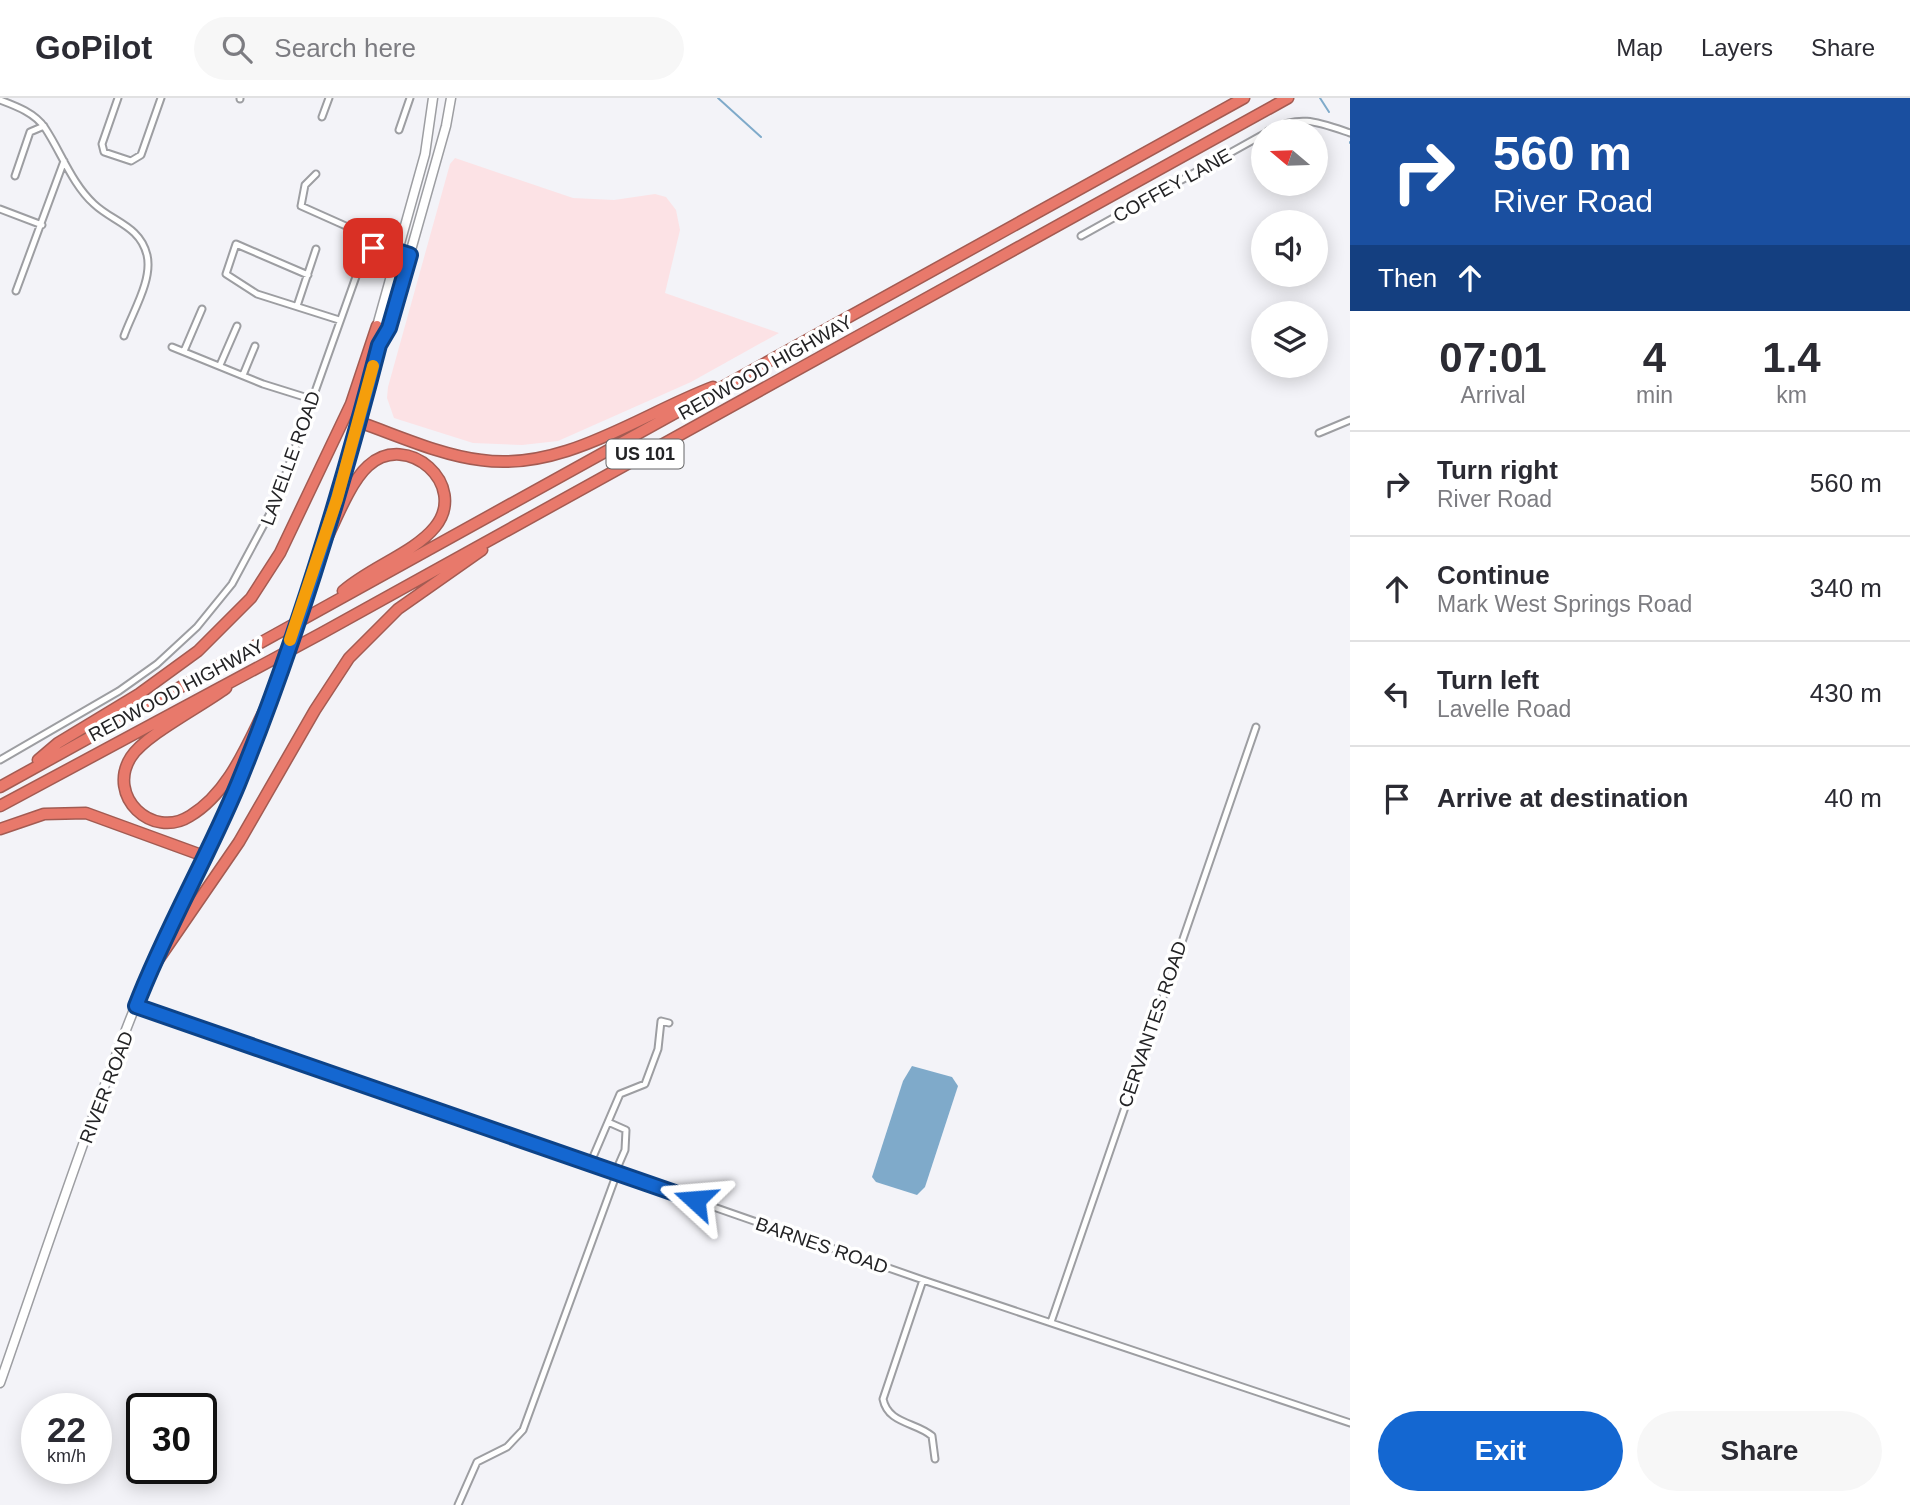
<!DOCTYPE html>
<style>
body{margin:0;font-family:Arial,sans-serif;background:#f7f7f7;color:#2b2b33;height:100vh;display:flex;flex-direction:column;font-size:26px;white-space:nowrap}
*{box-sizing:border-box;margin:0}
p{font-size:23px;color:#7c7c81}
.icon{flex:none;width:38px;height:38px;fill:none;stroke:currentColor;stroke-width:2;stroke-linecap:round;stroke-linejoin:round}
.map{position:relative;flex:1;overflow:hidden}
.side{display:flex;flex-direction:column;background:#fff;width:560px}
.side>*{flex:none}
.hud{background:#1a4fa0;color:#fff;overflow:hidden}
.needle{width:46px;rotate:289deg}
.tools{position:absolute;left:1251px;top:21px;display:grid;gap:14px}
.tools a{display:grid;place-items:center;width:77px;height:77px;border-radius:50%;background:#fff;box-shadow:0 4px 18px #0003;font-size:35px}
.speed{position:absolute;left:21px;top:1295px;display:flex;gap:14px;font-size:35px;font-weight:700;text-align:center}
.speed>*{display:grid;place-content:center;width:91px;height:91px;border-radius:50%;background:#fff;box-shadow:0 4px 18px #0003;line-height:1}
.speed small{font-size:18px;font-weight:400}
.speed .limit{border:4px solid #111;border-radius:10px;background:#fff;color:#111}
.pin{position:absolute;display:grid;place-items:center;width:60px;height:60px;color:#fff;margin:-30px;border-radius:14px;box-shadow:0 4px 10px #0006}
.me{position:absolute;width:77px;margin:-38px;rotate:289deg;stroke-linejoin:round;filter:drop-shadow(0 0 5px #0008)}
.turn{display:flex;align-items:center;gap:24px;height:147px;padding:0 28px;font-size:32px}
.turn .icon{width:91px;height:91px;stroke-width:2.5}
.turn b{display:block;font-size:49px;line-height:60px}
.then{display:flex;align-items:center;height:66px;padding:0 28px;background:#0003;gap:14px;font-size:26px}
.eta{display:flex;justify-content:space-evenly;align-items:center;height:119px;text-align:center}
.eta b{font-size:42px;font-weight:700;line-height:49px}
.button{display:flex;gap:14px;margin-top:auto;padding:14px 28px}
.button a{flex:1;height:80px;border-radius:42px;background:#1467d1;color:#fff;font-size:28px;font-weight:700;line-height:80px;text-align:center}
.button a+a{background:#f7f7f7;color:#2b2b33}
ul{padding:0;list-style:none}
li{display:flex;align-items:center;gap:21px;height:105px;padding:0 28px;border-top:2px solid #e1e1e2}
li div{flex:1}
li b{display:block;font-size:26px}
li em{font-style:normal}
header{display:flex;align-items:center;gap:42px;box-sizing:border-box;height:98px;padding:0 35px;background:#fff;border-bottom:2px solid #e1e1e2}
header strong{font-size:33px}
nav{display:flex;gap:38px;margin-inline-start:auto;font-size:24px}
.search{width:490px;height:63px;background:#f7f7f7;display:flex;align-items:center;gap:18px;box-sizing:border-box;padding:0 24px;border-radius:38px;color:#7c7c81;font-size:26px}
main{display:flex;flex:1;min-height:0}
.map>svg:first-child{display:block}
.medical{fill:#fce2e5}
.water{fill:#7faaca}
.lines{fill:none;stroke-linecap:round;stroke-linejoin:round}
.stream{stroke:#7faaca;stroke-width:2}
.street-casing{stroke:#9d9ea2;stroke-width:9}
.secondary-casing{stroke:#9d9ea2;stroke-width:11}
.highway-casing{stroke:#a35b52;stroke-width:13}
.street{stroke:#fff;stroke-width:5}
.secondary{stroke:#fff;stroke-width:8}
.highway{stroke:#e8796b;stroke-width:10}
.secondary-bridge-casing{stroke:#9d9ea2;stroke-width:11;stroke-linecap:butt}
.secondary-bridge{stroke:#fff;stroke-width:8}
.route-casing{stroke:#0d4388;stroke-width:18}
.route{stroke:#1467d1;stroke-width:12}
.slow{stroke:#f59e0b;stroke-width:12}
.labels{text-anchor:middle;stroke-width:7;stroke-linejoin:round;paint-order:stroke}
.shield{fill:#fff;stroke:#656566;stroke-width:2}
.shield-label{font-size:18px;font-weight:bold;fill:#232325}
.street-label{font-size:19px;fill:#232325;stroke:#fff}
</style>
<header>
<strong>GoPilot</strong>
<div class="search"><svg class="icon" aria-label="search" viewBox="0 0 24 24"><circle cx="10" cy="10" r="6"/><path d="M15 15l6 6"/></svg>Search here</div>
<nav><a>Map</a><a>Layers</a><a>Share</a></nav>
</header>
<main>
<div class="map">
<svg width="1350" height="1407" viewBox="0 0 1350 1407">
<rect width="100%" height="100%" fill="#f3f3f8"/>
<path class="medical" d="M455,60L573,100L614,102L655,96L666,99L676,112L680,132L665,195L779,235L691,284L558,343L522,347L473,345L394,320L387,300L388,289L450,66Z"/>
<path class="water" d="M912,968L952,979L958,988L925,1089L917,1097L876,1084L872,1079L903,983Z"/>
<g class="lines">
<path class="stream" d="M718,0L761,39
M1320,0L1329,14
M1350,44V45"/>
<defs>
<path id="street" d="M118,0L102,46L104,54L131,63L141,57L161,0
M240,1V0
M0,2C16,8 35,15 45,30C61,54 72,86 94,106C113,124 140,128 147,157C153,182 132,215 124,238
M322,19L329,0
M399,32L410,0
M1268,33C1300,16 1318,24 1350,35
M316,76L305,87L301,108L348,129L369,152
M15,78L30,34L44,28
M0,111L42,127
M1081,138L1264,36
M308,177L236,146L226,176L257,196L339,222
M16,193L64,63
M297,208L316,151
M172,249L263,286L311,301
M184,253L202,211
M220,267L237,228
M243,277L255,248
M1319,335L1350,322
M0,662L119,593L157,566L197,529L232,486L275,406L363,159C377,143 392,151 410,157
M137,908L923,1182L1350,1325
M608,1024L626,1032L625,1052L615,1075
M590,1066L620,996L645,986L658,951L661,923L669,925
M923,1182L883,1301C888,1326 916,1324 932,1338L935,1361
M1051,1224L1256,629
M458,1407L477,1364L507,1349L523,1332L617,1075"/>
<path id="secondary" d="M378,247L389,230L446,28L451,0
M330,426L378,247L377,228L425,56L433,0
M307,491L321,451
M267,609L275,583
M0,1285C48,1147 94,1007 150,872C183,794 225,720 255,641"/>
<path id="highway" d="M359,324C399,338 440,357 481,362C563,374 639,317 713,289
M319,457C332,432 348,386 368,368C407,332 469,387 435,429C414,455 370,469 343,493
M226,590C202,608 145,637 131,659C106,698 152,742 190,718C230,694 248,644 268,605
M38,662L58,645L139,596L198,553L251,500L280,455L351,306L377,228
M0,689L1244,0
M0,708L322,535L1288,0
M0,731L44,716L86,715L204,758
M149,875L239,744L315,612L349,560L398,511L482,452"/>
</defs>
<use href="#street" class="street-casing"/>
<use href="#secondary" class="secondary-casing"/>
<use href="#highway" class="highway-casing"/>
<use href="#street" class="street"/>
<use href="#secondary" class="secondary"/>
<use href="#highway" class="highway"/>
<defs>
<path id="secondary-bridge" d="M275,583L307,491"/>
</defs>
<use href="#secondary-bridge" class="secondary-bridge-casing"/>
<use href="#secondary-bridge" class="secondary-bridge"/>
</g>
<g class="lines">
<defs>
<path id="route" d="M373,150L385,149L410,157L389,230L379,247C341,395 296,544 238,686C207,761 165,832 136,908L695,1102"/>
</defs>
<use href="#route" class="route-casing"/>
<use href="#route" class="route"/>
<path class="slow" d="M290,542L337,401L373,268"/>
</g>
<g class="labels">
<rect class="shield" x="606.5" y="341.5" width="77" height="29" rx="5"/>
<g class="shield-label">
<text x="645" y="362">US 101</text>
</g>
<g class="street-label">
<text transform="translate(1172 87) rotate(-29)" y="7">COFFEY LANE</text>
<text transform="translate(765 269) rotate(-29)" y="7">REDWOOD HIGHWAY</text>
<text transform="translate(290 360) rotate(-70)" y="7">LAVELLE ROAD</text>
<text transform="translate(176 592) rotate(-28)" y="7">REDWOOD HIGHWAY</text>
<text transform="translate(1152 926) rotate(-71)" y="7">CERVANTES ROAD</text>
<text transform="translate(106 989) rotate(-69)" y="7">RIVER ROAD</text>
<text transform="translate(822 1147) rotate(19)" y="7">BARNES ROAD</text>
</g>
</g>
</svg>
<div class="tools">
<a><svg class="needle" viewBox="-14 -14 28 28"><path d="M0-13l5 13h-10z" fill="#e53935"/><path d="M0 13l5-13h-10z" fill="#7c7c81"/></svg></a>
<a><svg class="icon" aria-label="sound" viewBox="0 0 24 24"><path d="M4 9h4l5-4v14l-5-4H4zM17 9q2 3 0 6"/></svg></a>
<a><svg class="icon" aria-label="layers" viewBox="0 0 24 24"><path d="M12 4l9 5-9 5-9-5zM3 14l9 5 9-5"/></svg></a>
</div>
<div class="speed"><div>22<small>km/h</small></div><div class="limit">30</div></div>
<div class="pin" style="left:373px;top:150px;background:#d93025"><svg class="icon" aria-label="arrive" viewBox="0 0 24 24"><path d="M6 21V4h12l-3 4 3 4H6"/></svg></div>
<svg class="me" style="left:695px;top:1102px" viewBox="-20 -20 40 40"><path d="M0-17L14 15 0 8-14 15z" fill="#1467d1" stroke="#fff" stroke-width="4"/></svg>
</div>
<section class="side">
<div class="hud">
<div class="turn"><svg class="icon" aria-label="right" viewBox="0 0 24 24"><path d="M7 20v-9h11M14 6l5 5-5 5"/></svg><div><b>560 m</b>River Road</div></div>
<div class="then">Then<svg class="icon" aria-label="ahead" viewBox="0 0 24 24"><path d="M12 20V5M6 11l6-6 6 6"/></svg></div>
</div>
<div class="eta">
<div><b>07:01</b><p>Arrival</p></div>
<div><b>4</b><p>min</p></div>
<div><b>1.4</b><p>km</p></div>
</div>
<ul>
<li><svg class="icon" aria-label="right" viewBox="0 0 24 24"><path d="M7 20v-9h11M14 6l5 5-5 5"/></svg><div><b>Turn right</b><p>River Road</p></div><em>560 m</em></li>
<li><svg class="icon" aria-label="ahead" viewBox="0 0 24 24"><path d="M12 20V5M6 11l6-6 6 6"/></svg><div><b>Continue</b><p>Mark West Springs Road</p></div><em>340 m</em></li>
<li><svg class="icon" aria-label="left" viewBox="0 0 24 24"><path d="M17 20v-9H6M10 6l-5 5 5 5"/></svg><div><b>Turn left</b><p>Lavelle Road</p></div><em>430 m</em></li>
<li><svg class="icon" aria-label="arrive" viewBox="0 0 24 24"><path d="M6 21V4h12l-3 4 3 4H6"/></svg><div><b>Arrive at destination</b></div><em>40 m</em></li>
</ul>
<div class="button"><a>Exit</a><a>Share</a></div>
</section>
</main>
